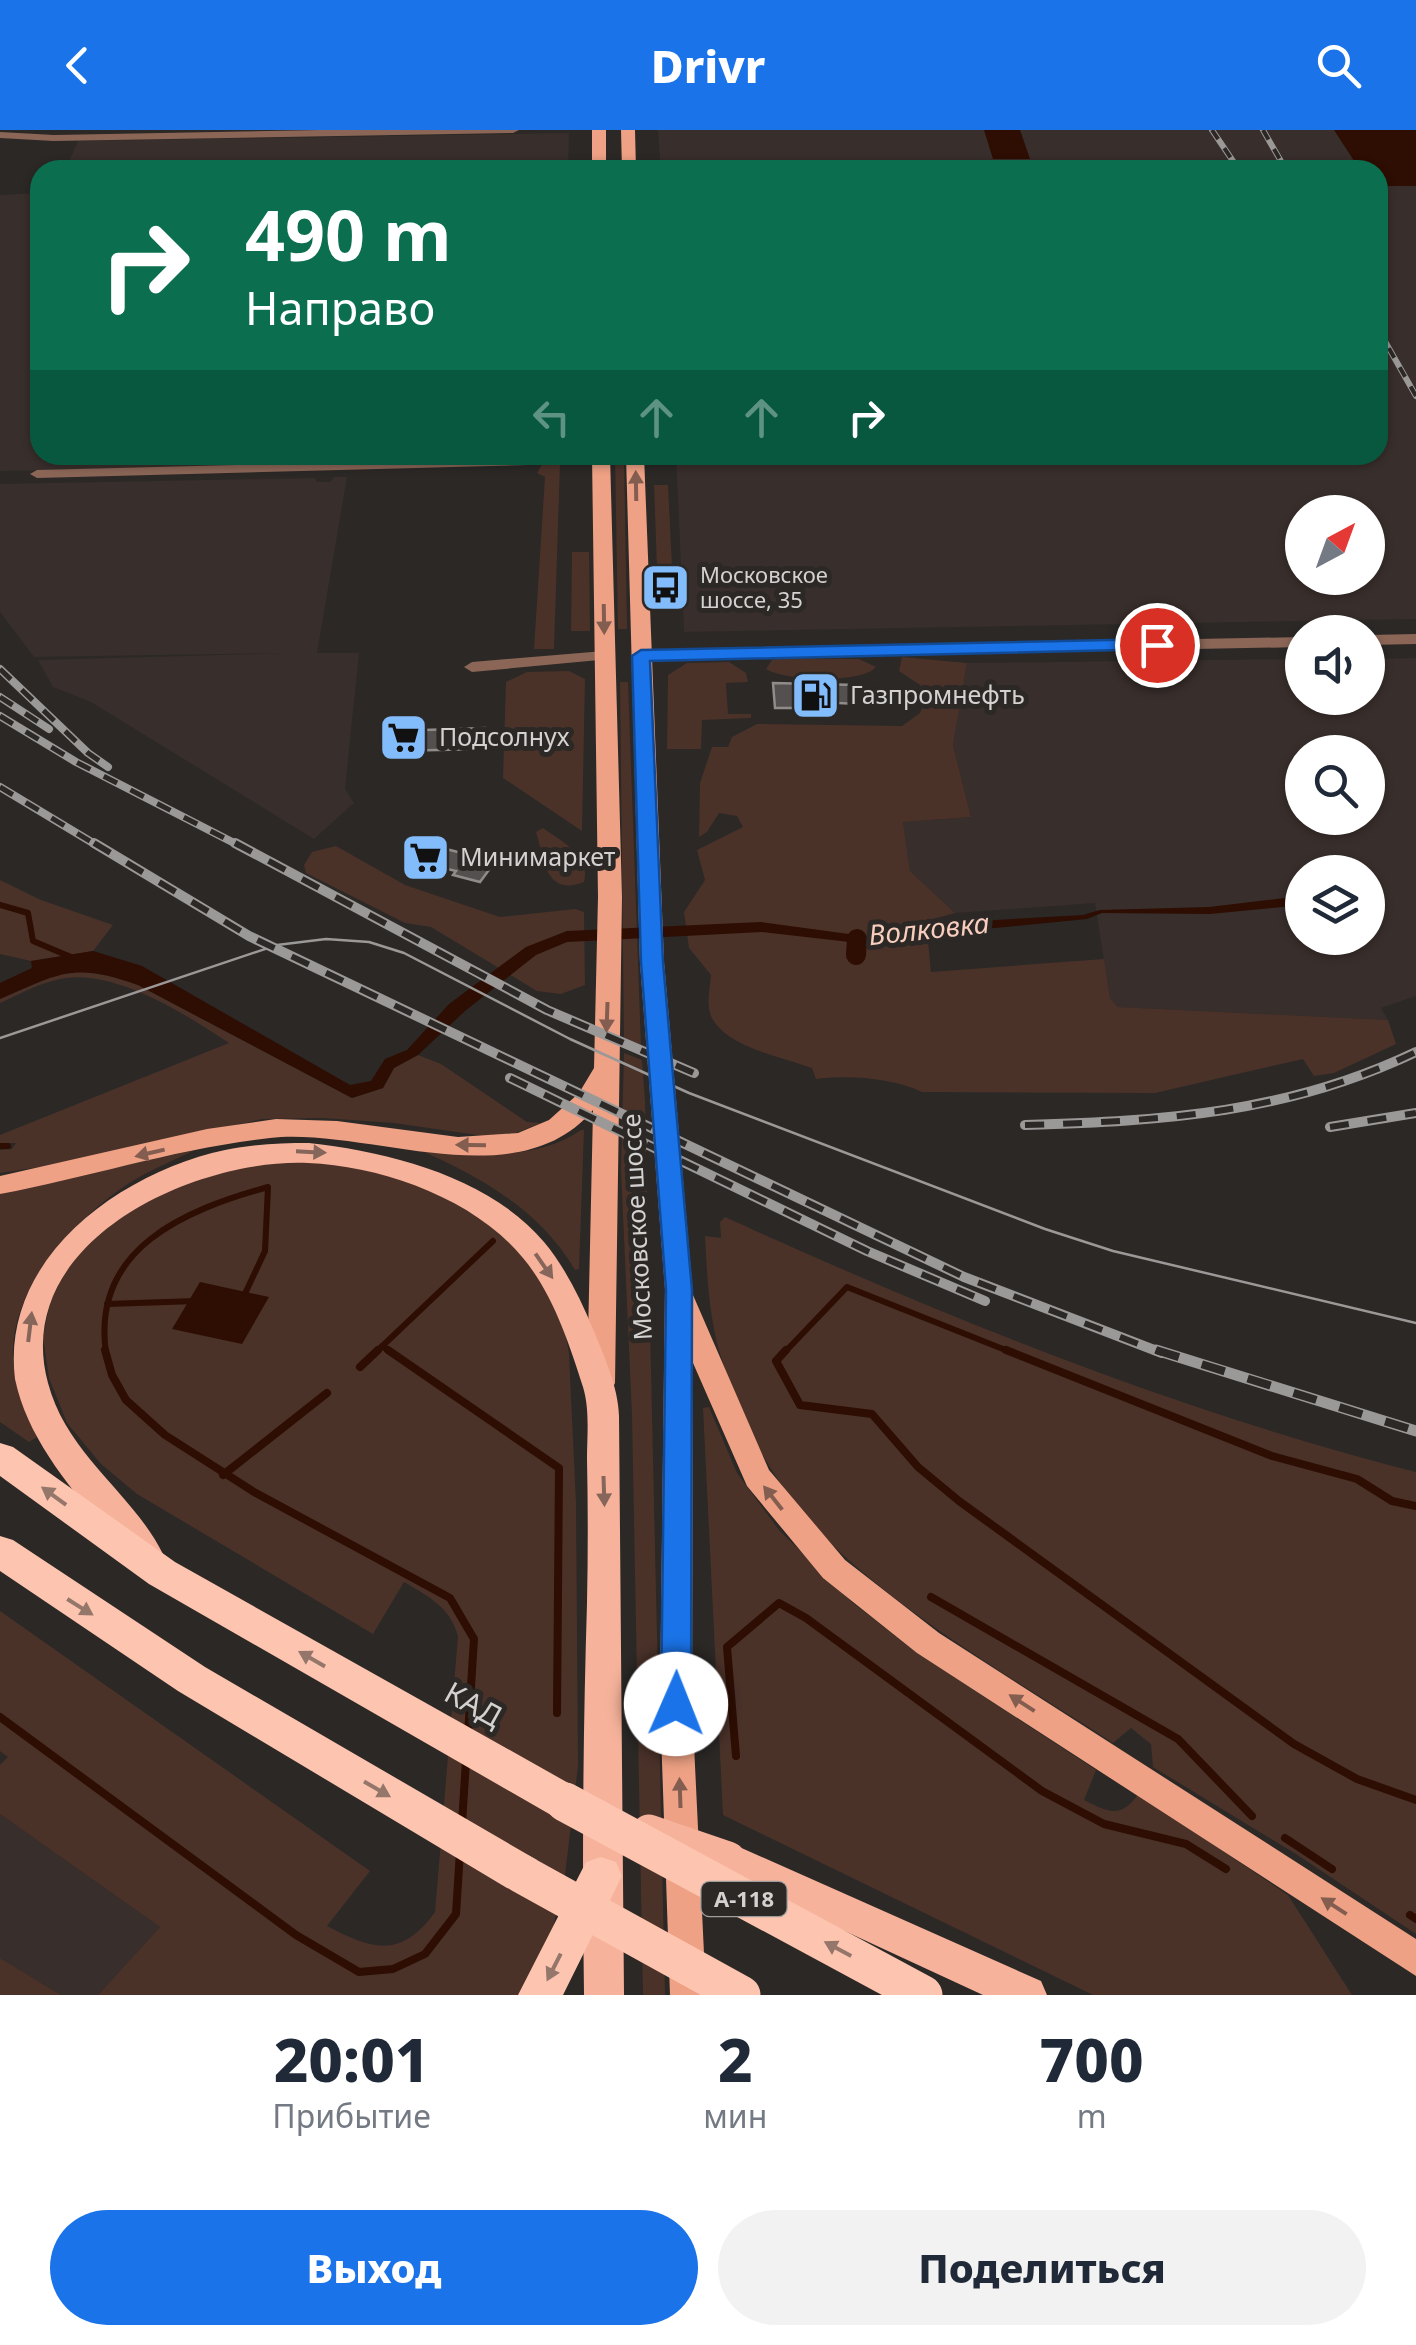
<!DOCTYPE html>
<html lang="ru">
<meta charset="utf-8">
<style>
body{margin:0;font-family:"Noto Sans",sans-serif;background:#f2f2f3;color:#1f2937;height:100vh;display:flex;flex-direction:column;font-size:38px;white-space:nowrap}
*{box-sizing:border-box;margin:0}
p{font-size:32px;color:#747a83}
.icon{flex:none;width:55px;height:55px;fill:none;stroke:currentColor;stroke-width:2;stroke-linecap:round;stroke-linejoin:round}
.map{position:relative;height:1865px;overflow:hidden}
.sheet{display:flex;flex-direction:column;background:#fff;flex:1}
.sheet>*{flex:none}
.top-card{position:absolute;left:30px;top:30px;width:1358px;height:305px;border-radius:30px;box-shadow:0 2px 8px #0004;background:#0b6e4f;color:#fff;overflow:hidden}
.needle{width:65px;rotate:41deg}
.fabs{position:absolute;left:1285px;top:365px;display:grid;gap:20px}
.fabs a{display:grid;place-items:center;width:100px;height:100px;border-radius:50%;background:#fff;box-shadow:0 2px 8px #0004;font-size:50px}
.pin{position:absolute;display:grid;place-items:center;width:85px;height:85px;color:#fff;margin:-42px;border:5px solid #fff;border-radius:50%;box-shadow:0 2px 10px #0007}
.me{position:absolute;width:110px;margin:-55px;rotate:1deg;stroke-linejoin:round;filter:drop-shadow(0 0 8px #0008)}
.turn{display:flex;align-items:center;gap:35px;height:210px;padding:0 50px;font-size:45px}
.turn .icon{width:130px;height:130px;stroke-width:2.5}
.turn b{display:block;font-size:70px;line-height:85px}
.lanes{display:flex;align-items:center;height:95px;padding:0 50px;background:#0003;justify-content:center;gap:50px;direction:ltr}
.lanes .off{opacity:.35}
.eta{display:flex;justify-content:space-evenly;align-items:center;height:170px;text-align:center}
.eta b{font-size:60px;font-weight:800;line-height:70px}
.action{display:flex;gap:20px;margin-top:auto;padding:20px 50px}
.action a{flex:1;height:115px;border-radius:60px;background:#1a73e8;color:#fff;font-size:40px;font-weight:800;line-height:115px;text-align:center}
.action a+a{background:#f2f2f3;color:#1f2937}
header{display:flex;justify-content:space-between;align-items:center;height:130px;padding:0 50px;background:#1a73e8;color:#fff;font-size:45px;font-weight:800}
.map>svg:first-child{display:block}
.built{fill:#382e2b;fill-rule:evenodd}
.green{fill:#4a3229}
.water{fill:#2e0d02}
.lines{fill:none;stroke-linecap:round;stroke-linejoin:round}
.stream-far1{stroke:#2e0d02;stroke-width:6}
.stream{stroke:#2e0d02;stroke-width:8}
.canal{stroke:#2e0d02;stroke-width:20}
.building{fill:#54504f;stroke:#908c8a;stroke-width:2.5}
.minor{fill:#8b6657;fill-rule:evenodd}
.tertiary{fill:#8b6657;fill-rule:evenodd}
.primary{fill:#eea184;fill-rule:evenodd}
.trunk{fill:#f6b29a;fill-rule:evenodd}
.motorway{fill:#fdc4af;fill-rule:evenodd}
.tram{stroke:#9b9898;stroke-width:2.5}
.rail-far3-casing{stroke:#9b9898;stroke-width:6}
.rail-far2-casing{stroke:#9b9898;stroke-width:8}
.rail-far1-casing{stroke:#9b9898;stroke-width:10}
.rail-casing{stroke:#9b9898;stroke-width:11}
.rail-far3{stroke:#2b2826;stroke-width:4;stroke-dasharray:11;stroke-linecap:butt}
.rail-far2{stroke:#2b2826;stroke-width:5;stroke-dasharray:15;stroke-linecap:butt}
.rail-far1{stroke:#2b2826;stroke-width:6;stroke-dasharray:19;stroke-linecap:butt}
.rail{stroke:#2b2826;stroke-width:8;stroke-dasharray:24;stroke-linecap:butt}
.trunk-bridge{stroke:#f6b29a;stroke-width:35}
.motorway-bridge{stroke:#fdc4af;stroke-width:39}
.oneway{fill:#835e50}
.oneway2{fill:#86665a}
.oneway3{fill:#94766a}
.route{fill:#1a73e8;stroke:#114b97;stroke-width:2.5}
.labels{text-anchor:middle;stroke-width:10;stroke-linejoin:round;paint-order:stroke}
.far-poi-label{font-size:22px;fill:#d4d1d1;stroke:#2b2826;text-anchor:start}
.shield{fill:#2b2826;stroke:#a19e9e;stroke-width:2.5}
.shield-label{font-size:22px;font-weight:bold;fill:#d4d1d1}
.poi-label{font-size:25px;fill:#d4d1d1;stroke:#2b2826;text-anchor:start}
.street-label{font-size:25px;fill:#d4d1d1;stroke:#2b2826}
.water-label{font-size:28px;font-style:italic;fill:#f7cdbd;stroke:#2b2826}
.near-street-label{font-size:30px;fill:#d4d1d1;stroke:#2b2826}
</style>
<header><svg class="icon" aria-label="back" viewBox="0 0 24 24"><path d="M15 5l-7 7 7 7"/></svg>Drivr<svg class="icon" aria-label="search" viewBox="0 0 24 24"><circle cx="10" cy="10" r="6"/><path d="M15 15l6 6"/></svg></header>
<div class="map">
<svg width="1416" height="1865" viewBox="0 0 1416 1865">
<rect width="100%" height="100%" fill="#2b2826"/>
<path class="built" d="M658,0H1416V489L684,502L676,325H1378V40H661ZM1302,382H1368V448H1302Z
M569,3L568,40H65L78,11Z
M40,63V325H562V330L0,341V65Z
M334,347H347L317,523H359L345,659L354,673L314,709L91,572L53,557L38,530L289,523L34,527L0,482V354L315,348L317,352H330Z
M1416,528V866L1381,878L1388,890L1116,877L1110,868L1095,773L955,783L910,741L903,692L971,687L953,615L967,533L1302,529V568H1368V529ZM1302,622H1368V688H1302ZM1302,742H1368V808H1302Z
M0,1684L160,1797L98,1865H61L0,1828Z"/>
<path class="green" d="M615,325H624L627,499H618Z
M543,333H560L554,519H534L545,347L537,343Z
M654,355H668L672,436L657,437Z
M572,422H589L590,501H571Z
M902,527L967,533L953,615L971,687L903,692L910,741L955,783L926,791L931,842L1104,829L1110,868L1117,877L1388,890L1396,914L1334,943L1314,946L1303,929L1155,963L922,962C892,948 849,945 816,949L812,938C782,927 725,917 711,886C706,874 710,858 711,845L689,818L684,782L705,750L697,720L743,697L737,686L719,683L707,702L699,707L700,653L712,617H728L732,607L757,594L902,596L920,583L926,567L920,555L899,541Z
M781,528L859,529L876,537C861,554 785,551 766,539L772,530Z
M729,532L746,543L748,552L726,553L728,584H751V588L702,590L701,619H667L668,545L687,533Z
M569,541L585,549L582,701L503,648L506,552L527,542Z
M620,552H628L641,917L624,911Z
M543,698C562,712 591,725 584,752C543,768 544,724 536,702Z
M336,716L405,755L500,787L575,779L584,782L585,855L561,864L537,861L431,797L405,793L306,743L304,735L312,722Z
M0,750L41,770L113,795L93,821L31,831L0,824Z
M63,842H101L138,855L352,968L383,958L394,938L418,925L441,934L527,992L541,993L513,1004L484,1006L394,993L323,988L262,989L88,1030L0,1043V1020L12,1019L16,1013H0V1005L229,913C187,885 118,841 66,848C43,851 20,864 0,873V869Z
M624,923L642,930L645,971L665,1865H643L632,1285L621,1040Z
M581,1000H584L579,1139L575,1140C540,1080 482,1048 420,1020C476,1023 532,1033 581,1000Z
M195,1020C170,1032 142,1043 119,1060C70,1095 11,1160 13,1225C13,1251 28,1282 37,1307L29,1312L0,1292V1063Z
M255,1029L346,1032L418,1055L454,1073L487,1093L531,1132L563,1190L569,1224L576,1373L578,1636L565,1745L552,1802L521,1865H98L160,1797L0,1684V1635L8,1627L0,1621V1481L370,1741L327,1796C373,1820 401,1829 435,1782L458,1506C450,1477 428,1466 404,1452L373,1504L137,1364L101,1334L67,1293L49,1248L43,1207L50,1172L66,1140L88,1112L166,1055Z
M725,1087C949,1189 1177,1281 1416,1342V1804L1296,1724L1153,1637L1151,1614L1131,1598L1113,1613C1015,1549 869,1467 797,1376C762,1332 737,1280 721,1227C709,1188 707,1146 705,1106L721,1108L720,1092Z
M709,1277L737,1343L779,1400L853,1473L917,1523L1096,1640L1084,1670C1107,1682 1122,1689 1138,1664L1288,1765L1352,1865H1093L723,1685L703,1278Z
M0,1828L61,1865H0Z"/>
<path class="water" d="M984,0H1020L1030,29H993Z
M1334,0H1416V56H1378V40H1360Z
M1302,766V775L1210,784L1102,783L1087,789L995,798L912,801L867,814L762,802L567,812L536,825L465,881L418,925L394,938L383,958L352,968L138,855C74,832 59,843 0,869V853L32,838L31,831L93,821L142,836L350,955L371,951L385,929L407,920L449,874L526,817L567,801L761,792L871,807L907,795L1083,785L1100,780L1209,777Z
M200,1152L269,1167L242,1214L172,1199Z"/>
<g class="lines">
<path class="stream-far1" d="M0,775L28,783L33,811L71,827
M0,1016H8
M107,1174L196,1171
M382,1216L392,1223
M106,1223C91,1118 185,1080 268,1057L265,1121L243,1168
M375,1223L493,1111
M784,1223L847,1157L1013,1223"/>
<path class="stream" d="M105,1220L112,1245L126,1270L165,1305L254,1362L450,1468L474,1509L468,1604
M388,1220L559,1338L557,1583
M786,1220L776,1231L800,1275L872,1284L918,1337L959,1371L1294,1614L1357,1649L1416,1670
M1006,1220L1272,1326L1357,1349L1392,1371L1416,1376
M360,1237L378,1220
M223,1345L327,1263
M931,1467L1178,1609L1252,1686
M0,1587L296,1805L359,1842L393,1839L425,1824L456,1784L460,1721
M736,1626L727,1517L779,1473L806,1488L1042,1661L1104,1694L1186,1714L1226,1739
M462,1693L466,1631
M1285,1708L1332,1739
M1410,1785L1416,1789"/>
<path class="canal" d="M856,825L857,809"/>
</g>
<path class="building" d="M773,553L856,555L858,574L796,571V578H775Z
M485,598V619L391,621L393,601Z
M418,712L470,725L497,729L480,752L453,745L456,741L405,729Z"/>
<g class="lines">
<path class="minor" d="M601,326L606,327V333L37,348L30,344L37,340Z
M1416,504V514L1368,515V505Z
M1302,507V517L641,530L633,525L641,520Z
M604,521L610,523V529L472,542L464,537L472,532Z"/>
<path class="tertiary" d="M321,0H519L513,3L54,11L0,8V2L54,5Z"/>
<path class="primary" d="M592,0H606V40H592Z
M621,0H635L636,40H622Z
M592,325H610L622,767L615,1253L611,1261L601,1264L591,1261L587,1253L593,980C517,1070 368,997 270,1008C178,1018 90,1047 0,1064V1046L207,999L276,989L337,991L458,1007L518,1003L549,990L579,963L594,938L598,767Z
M626,325H644L664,832L693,1165L769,1340L845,1430L939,1503L1416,1809V1846L917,1523L823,1448L747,1356L693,1233L692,1573L706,1865H670L660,1573L665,1159L640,832Z"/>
<path class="trunk" d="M309,1013C390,1022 489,1047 544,1112C565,1137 580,1168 593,1199C604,1226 618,1256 619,1286L624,1865H584C582,1734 583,1604 587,1473C588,1425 588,1377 587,1329C587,1306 590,1280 583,1257C569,1213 553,1164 523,1128C475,1069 382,1036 308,1033C194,1028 10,1112 48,1253C67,1325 132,1362 163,1424L158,1434L146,1438L134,1434C90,1379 30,1321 15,1249C0,1127 122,1042 225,1020C253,1014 281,1013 309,1013Z
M728,1712L1041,1851L1047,1865H983L715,1741L709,1729L715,1717Z"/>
<path class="motorway" d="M0,1313L13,1317L175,1432L579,1659L585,1672L579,1685L565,1690L551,1685L149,1454L0,1346Z
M0,1406L13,1410L205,1537L537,1730L543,1744L537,1758L522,1763L507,1758L178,1561L0,1441Z
M601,1727L616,1732L622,1746L563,1865H518L586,1732Z"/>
<path class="tram" d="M0,908L277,815L326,809L369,812L404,823L570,909L689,963L1045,1099L1113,1121L1416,1193"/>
<defs>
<path id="rail-far3" d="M1212,0L1239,40
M1263,0L1286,40
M1378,199L1416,266"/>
<path id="rail-far2" d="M0,539L88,623L108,637
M0,567L49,599
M0,586L76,632L240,716
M0,657L98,716"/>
<path id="rail-far1" d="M94,713L249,806L964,1147L1162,1223
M235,713L547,880L694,943
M510,948L867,1121L985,1171
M1025,995C1165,991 1288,983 1416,922
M1330,997L1416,983"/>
<path id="rail" d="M1156,1220L1416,1301"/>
</defs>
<use href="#rail-far3" class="rail-far3-casing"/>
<use href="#rail-far2" class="rail-far2-casing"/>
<use href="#rail-far1" class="rail-far1-casing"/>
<use href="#rail" class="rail-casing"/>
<use href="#rail-far3" class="rail-far3"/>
<use href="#rail-far2" class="rail-far2"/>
<use href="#rail-far1" class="rail-far1"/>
<use href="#rail" class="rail"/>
<path class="trunk-bridge" d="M649,1702L728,1729"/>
<path class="motorway-bridge" d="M565,1672L923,1865
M522,1744L741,1865"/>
</g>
<defs><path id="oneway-solid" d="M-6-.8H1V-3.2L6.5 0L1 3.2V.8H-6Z" transform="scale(2.5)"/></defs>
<g class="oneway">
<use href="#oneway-solid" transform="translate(636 356) rotate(-91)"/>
<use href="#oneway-solid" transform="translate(604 489) rotate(89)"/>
<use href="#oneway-solid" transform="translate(607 887) rotate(92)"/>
<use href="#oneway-solid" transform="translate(471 1015) rotate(-179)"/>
<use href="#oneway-solid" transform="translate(150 1023) rotate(167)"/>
<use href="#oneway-solid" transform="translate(773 1368) rotate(-128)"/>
<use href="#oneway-solid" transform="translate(1022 1573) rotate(-147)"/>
<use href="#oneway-solid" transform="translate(680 1663) rotate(-92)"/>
<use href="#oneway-solid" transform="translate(1334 1776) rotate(-147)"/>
</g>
<g class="oneway2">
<use href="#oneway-solid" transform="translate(311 1022) rotate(3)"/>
<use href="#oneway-solid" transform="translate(544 1136) rotate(55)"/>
<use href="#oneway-solid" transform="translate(30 1197) rotate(-83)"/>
<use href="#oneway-solid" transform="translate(604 1361) rotate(88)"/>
</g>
<g class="oneway3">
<use href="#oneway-solid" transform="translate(54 1366) rotate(-144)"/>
<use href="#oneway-solid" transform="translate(80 1477) rotate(32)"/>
<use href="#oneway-solid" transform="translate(312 1529) rotate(-150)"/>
<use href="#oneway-solid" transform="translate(377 1659) rotate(30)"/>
<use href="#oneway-solid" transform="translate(838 1819) rotate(-152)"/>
<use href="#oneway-solid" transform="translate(554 1837) rotate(117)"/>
</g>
<path class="route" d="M1157,509L1166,515L1163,519L650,531L663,832L692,1160L691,1574L686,1583L676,1586L666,1583L661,1574L666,1160L641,832L632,526L641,520Z"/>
<defs>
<symbol id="bus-square" viewBox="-11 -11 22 22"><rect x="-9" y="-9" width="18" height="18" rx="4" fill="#83bcfb" stroke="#2b2826"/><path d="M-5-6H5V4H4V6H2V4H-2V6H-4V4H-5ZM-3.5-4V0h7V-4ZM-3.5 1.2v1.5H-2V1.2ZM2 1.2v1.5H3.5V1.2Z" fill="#111"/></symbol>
<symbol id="fuel-square" viewBox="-11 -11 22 22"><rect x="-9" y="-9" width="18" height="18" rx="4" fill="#83bcfb" stroke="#2b2826"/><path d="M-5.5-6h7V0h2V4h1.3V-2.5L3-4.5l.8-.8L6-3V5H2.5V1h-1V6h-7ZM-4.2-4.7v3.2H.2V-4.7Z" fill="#111"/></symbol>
<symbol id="supermarket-square" viewBox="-11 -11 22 22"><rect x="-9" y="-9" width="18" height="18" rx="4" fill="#83bcfb" stroke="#2b2826"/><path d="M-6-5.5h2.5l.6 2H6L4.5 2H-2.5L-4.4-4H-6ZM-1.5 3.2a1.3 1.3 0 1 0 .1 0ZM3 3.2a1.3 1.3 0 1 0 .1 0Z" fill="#111"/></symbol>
</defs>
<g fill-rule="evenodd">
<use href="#bus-square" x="638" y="430" width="55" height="55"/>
<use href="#fuel-square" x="788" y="538" width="55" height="55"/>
<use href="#supermarket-square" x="376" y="580" width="55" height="55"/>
<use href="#supermarket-square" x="398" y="700" width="55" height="55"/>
</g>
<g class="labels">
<g class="far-poi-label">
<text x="700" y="453">Московское<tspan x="700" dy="25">шоссе, 35</tspan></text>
</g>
<rect class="shield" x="701.5" y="1752" width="85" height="34" rx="8"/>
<g class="shield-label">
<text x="744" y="1777">А-118</text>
</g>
<g class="poi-label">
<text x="850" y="574">Газпромнефть</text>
<text x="439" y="616">Подсолнух</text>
<text x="460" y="736">Минимаркет</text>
</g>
<g class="street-label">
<text transform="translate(637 1097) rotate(-93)" y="9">Московское шоссе</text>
</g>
<g class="water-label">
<text transform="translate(929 799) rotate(-6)" y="10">Волковка</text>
</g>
<g class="near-street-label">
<text transform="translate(473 1575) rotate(29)" y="10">КАД</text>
</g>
</g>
</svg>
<div class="fabs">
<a><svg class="needle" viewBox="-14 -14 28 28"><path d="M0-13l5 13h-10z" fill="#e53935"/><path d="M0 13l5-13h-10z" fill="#747a83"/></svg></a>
<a><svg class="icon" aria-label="sound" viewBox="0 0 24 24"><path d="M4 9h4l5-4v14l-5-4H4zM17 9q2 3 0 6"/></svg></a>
<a><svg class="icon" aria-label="search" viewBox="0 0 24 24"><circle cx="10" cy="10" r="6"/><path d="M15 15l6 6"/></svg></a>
<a><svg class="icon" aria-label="layers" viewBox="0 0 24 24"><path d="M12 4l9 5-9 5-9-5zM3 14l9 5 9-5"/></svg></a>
</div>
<div class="pin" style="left:1157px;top:515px;background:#d93025"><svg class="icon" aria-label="arrive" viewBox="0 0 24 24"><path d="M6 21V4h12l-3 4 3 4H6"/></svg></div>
<svg class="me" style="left:676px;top:1574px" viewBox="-20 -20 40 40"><circle r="19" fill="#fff"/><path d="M0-13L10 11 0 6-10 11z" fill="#1a73e8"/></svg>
<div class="top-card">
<div class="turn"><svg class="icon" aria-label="right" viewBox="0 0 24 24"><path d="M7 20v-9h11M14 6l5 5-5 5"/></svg><div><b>490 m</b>Направо</div></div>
<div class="lanes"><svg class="icon off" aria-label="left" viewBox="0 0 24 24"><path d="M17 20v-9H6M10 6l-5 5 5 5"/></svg><svg class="icon off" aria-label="ahead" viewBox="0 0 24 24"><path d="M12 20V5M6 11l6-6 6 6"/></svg><svg class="icon off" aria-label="ahead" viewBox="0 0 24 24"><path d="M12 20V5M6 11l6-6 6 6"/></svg><svg class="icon" aria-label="right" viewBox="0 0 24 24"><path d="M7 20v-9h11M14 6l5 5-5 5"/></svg></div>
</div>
</div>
<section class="sheet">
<div class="eta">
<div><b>20:01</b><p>Прибытие</p></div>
<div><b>2</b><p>мин</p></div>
<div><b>700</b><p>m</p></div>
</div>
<div class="action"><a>Выход</a><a>Поделиться</a></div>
</section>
